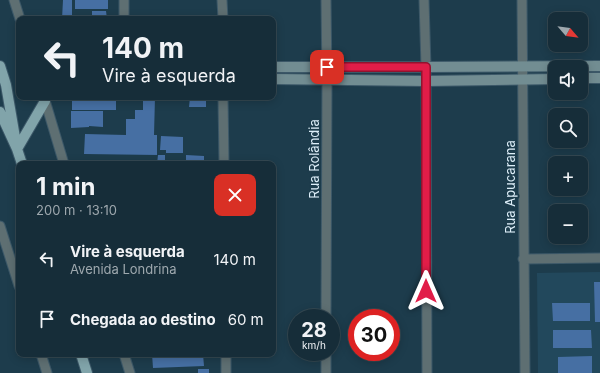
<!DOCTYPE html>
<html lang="pt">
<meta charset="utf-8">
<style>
body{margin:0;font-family:Inter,sans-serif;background:#1f3541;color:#f1f3f6;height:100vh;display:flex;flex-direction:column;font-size:15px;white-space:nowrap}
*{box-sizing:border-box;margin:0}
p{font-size:13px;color:#9ea8ae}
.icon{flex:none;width:22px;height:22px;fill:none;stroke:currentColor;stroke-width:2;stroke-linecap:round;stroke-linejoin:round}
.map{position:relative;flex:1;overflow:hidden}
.sheet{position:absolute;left:16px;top:161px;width:260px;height:196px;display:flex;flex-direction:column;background:#162d39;border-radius:8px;box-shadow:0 2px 10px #0003,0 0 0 1px #354953}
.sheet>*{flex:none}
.banner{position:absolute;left:16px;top:16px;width:260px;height:84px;border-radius:8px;box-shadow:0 2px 10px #0003,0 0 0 1px #354953;background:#162d39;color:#f1f3f6;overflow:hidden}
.needle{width:26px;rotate:118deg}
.fabs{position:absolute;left:548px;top:12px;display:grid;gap:8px}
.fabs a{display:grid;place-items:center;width:40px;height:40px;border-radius:8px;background:#162d39;box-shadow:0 2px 10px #0003,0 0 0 1px #354953;font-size:20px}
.speed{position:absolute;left:288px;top:309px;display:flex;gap:8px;font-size:20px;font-weight:700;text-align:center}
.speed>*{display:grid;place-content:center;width:52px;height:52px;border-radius:50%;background:#162d39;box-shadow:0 2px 10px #0003,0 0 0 1px #354953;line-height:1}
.speed small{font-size:10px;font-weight:400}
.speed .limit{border:6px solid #d22;background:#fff;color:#111}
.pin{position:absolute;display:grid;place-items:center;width:34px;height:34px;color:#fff;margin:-17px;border-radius:8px;box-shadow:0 2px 6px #0006}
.me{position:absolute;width:44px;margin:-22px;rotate:0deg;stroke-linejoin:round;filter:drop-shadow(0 0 3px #0008)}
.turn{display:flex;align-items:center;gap:14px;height:84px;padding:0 20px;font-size:18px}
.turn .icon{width:52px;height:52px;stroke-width:2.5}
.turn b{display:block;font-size:28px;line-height:34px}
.round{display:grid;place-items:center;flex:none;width:42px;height:42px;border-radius:8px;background:#1f3541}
.head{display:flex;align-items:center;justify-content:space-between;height:68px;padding:0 20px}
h1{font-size:24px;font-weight:700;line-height:30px}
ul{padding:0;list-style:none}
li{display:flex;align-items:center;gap:12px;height:60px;padding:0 20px}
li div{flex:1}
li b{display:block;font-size:15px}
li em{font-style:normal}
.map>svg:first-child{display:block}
.built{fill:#22485c}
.building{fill:#466fa3}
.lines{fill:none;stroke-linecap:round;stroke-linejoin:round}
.street-casing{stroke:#3c5868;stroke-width:11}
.secondary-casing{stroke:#3c5868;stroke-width:12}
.primary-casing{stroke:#3c5868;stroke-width:12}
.street{stroke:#5e6f72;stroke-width:9}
.secondary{stroke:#728d92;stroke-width:10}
.primary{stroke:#81a4aa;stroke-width:10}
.route-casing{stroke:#92132f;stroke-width:10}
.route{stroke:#e11d48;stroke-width:7}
.labels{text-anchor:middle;stroke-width:4;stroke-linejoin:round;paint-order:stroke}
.street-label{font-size:13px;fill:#ddeef8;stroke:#1d3c4c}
</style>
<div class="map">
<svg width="600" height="373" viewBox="0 0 600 373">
<rect width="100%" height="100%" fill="#1d3c4c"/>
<path class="built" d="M600,272V373H538L537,273Z"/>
<path class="building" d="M63,0H72V19H62Z
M75,0H108V9H75Z
M92,11H106L107,19H92Z
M72,97H116V110H72Z
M143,97H155L154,135H157V155L84,154L85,134L126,135V119H135V110H143Z
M190,97H206V107H189Z
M71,111H103V127L89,126V127L71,128Z
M161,136L183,137V153H166V150H160Z
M158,155H165V164H157Z
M186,155L204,156V164H186Z
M594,282H600V322H595Z
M552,303H590V321H553Z
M553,330H591L592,348H553Z
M152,354H203L204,366L153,368Z
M592,356V373H558V357Z
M198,369H209V373H198Z"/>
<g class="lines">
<defs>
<path id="street" d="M14,0L20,19
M124,0V19
M222,0L223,19
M326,0L327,80L326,318
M424,0L426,67L427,373
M522,0L525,373
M44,97L64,164
M223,97L224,164
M0,226L19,286
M523,259L600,258
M41,354L47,373
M124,354L130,373
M226,354V373
M326,373V352"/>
<path id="secondary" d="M273,67H426L600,66
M581,78H600
M273,79L426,81L555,79"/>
<path id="primary" d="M0,66L6,85L17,149
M0,112L17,149L22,164
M17,149L45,101
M81,354L87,373"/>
</defs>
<use href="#street" class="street-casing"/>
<use href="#secondary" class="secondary-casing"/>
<use href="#primary" class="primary-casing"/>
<use href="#street" class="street"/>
<use href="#secondary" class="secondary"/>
<use href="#primary" class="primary"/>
</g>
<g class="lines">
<defs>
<path id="route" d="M327,67H426V291"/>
</defs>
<use href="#route" class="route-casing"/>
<use href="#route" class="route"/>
</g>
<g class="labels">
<g class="street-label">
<text transform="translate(314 159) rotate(-90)" y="5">Rua Rolândia</text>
<text transform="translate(510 187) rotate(-90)" y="5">Rua Apucarana</text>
</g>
</g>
</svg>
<div class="fabs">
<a><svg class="needle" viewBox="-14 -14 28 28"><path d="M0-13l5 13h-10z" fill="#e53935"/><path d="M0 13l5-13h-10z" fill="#9ea8ae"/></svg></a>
<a><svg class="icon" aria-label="sound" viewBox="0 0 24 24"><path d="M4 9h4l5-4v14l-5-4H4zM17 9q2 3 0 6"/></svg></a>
<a><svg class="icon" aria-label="search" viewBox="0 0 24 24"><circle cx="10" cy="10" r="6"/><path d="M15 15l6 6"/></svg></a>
<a>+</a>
<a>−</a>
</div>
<div class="speed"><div>28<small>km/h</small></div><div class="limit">30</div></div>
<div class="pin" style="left:327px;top:67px;background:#d93025"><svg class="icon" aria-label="arrive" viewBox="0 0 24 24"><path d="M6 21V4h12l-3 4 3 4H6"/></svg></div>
<svg class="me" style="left:426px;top:291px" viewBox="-20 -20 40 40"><path d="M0-17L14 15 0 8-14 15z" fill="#e11d48" stroke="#fff" stroke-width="4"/></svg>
<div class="banner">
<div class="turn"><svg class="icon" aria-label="left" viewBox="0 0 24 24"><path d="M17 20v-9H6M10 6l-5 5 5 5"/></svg><div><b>140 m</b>Vire à esquerda</div></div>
</div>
<section class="sheet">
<div class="head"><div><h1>1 min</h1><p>200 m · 13:10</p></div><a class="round" style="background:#d93025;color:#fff"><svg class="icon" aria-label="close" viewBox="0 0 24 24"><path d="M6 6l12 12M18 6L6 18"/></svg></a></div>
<ul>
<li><svg class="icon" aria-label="left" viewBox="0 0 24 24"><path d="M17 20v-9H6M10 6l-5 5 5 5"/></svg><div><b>Vire à esquerda</b><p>Avenida Londrina</p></div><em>140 m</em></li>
<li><svg class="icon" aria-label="arrive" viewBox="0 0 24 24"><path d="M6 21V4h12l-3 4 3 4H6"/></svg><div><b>Chegada ao destino</b></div><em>60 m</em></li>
</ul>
</section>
</div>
